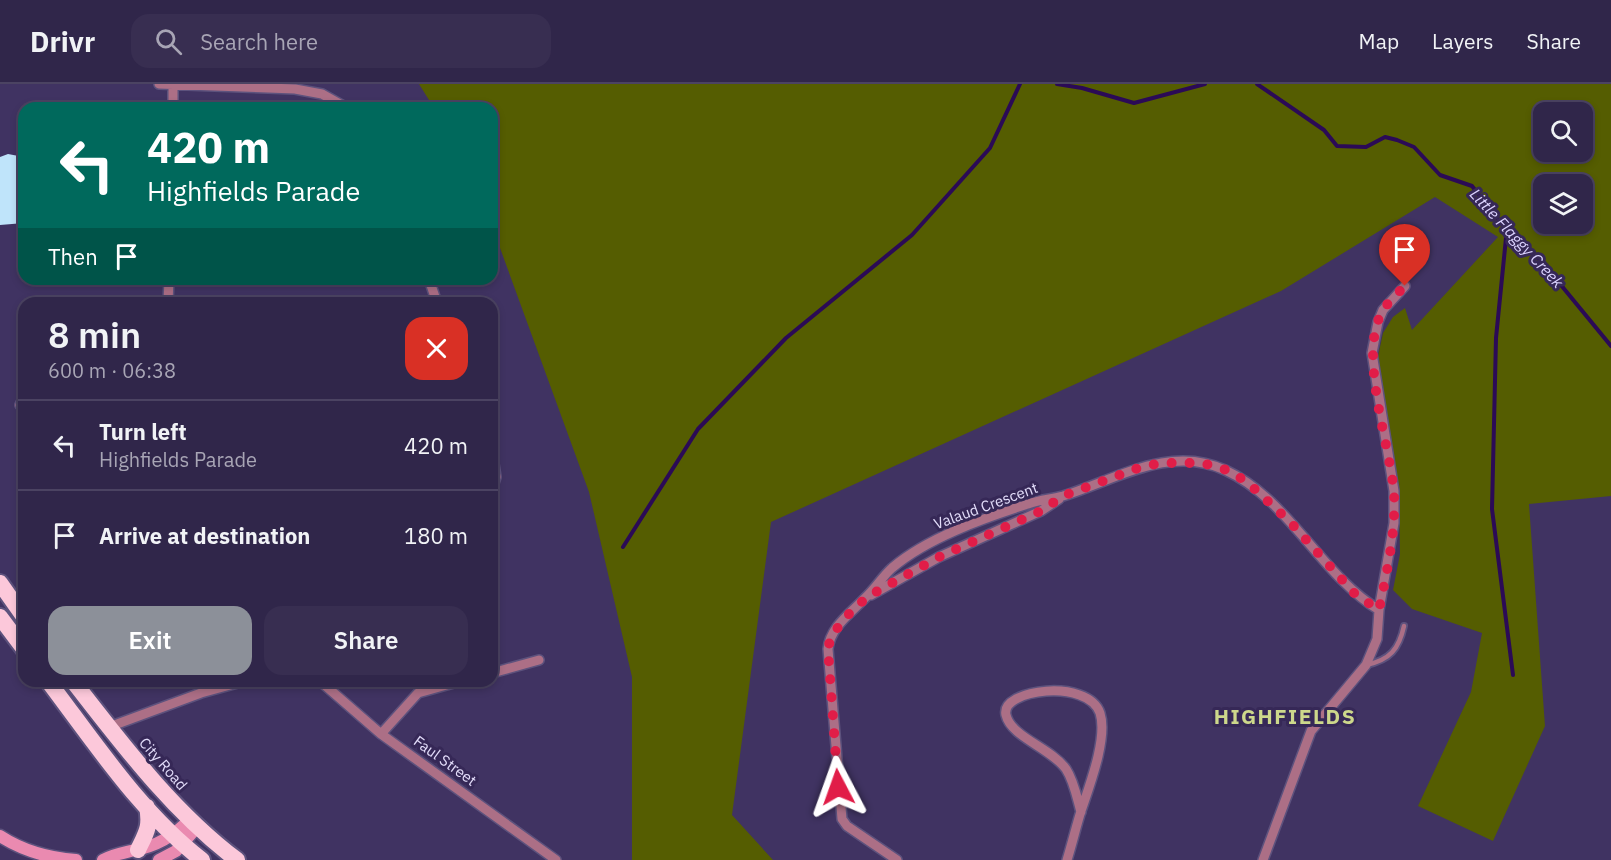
<!DOCTYPE html>
<meta charset="utf-8">
<style>
body{margin:0;font-family:"IBM Plex Sans",sans-serif;background:#382e51;color:#f1f3f6;height:100vh;display:flex;flex-direction:column;font-size:22px;white-space:nowrap}
*{box-sizing:border-box;margin:0}
p{font-size:20px;color:#a8a5b5}
.icon{flex:none;width:33px;height:33px;fill:none;stroke:currentColor;stroke-width:2;stroke-linecap:round;stroke-linejoin:round}
.map{position:relative;flex:1;overflow:hidden}
.sheet{position:absolute;left:18px;top:213px;width:480px;height:390px;display:flex;flex-direction:column;background:#30264a;border-radius:18px;box-shadow:0 3px 9px #0003,0 0 0 2px #4b4362}
.sheet>*{flex:none}
.banner{position:absolute;left:18px;top:18px;width:480px;height:183px;border-radius:18px;box-shadow:0 3px 9px #0003,0 0 0 2px #4b4362;background:#00695c;color:#fff;overflow:hidden}
.tools{position:absolute;left:1533px;top:18px;display:grid;gap:12px}
.tools a{display:grid;place-items:center;width:60px;height:60px;border-radius:12px;background:#30264a;box-shadow:0 3px 9px #0003,0 0 0 2px #4b4362;font-size:30px}
.pin{position:absolute;display:grid;place-items:center;width:51px;height:51px;color:#fff;margin:-62px -26px;border-radius:50% 50% 50% 0;rotate:-45deg;box-shadow:0 0 6px #0007}
.pin .icon{rotate:45deg}
.me{position:absolute;width:66px;margin:-33px;rotate:356deg;stroke-linejoin:round;filter:drop-shadow(0 0 4px #0008)}
.turn{display:flex;align-items:center;gap:21px;height:126px;padding:0 30px;font-size:27px}
.turn .icon{width:78px;height:78px;stroke-width:2.5}
.turn b{display:block;font-size:42px;line-height:51px}
.then{display:flex;align-items:center;height:57px;padding:0 30px;background:#0003;gap:12px;font-size:22px}
.round{display:grid;place-items:center;flex:none;width:63px;height:63px;border-radius:18px;background:#382e51}
.head{display:flex;align-items:center;justify-content:space-between;height:102px;padding:0 30px}
h1{font-size:36px;font-weight:600;line-height:45px}
.cta{display:flex;gap:12px;margin-top:auto;padding:12px 30px}
.cta a{flex:1;height:69px;border-radius:18px;background:#8c9099;color:#fff;font-size:24px;font-weight:600;line-height:69px;text-align:center}
.cta a+a{background:#382e51;color:#f1f3f6}
ul{padding:0;list-style:none}
li{display:flex;align-items:center;gap:18px;height:90px;padding:0 30px;border-top:2px solid #4b4362}
li div{flex:1}
li b{display:block;font-size:22px}
li em{font-style:normal}
header{display:flex;align-items:center;gap:36px;box-sizing:border-box;height:84px;padding:0 30px;background:#30264a;border-bottom:2px solid #4b4362}
header strong{font-size:28px}
nav{display:flex;gap:33px;margin-inline-start:auto;font-size:21px}
.search{width:420px;height:54px;background:#382e51;display:flex;align-items:center;gap:15px;box-sizing:border-box;padding:0 21px;border-radius:18px;color:#a8a5b5;font-size:22px}
.map>svg:first-child{display:block}
.green{fill:#555d01;fill-rule:evenodd}
.lines{fill:none;stroke-linecap:round;stroke-linejoin:round}
.stream{stroke:#2b0a56;stroke-width:4}
.building{fill:#bfe4fa}
.service-casing{stroke:#5d527d;stroke-width:8}
.minor-casing{stroke:#5d527d;stroke-width:12}
.secondary-casing{stroke:#5d527d;stroke-width:15}
.trunk-casing{stroke:#5d527d;stroke-width:20}
.service{stroke:#ac6f86;stroke-width:4.5}
.minor{stroke:#ac6f86;stroke-width:9}
.secondary{stroke:#ea8ab0;stroke-width:12}
.trunk{stroke:#fcc8da;stroke-width:16}
.route{stroke:#e11d48;stroke-width:10;stroke-dasharray:0 18}
.labels{text-anchor:middle;stroke-width:6;stroke-linejoin:round;paint-order:stroke}
.street-label{font-size:15px;fill:#e3ddfa;stroke:#362857}
.water-label{font-size:16px;font-style:italic;fill:#dbd2fe;stroke:#362857}
.district-label{font-size:21px;font-weight:bold;letter-spacing:1.5px;fill:#cdd88b;stroke:#362857}
</style>
<header>
<strong>Drivr</strong>
<div class="search"><svg class="icon" aria-label="search" viewBox="0 0 24 24"><circle cx="10" cy="10" r="6"/><path d="M15 15l6 6"/></svg>Search here</div>
<nav><a>Map</a><a>Layers</a><a>Share</a></nav>
</header>
<div class="map">
<svg width="1611" height="776" viewBox="0 0 1611 776">
<rect width="100%" height="100%" fill="#403362"/>
<path class="green" d="M419,0H1611V412L1529,420L1545,642L1493,757L1418,722L1471,608L1482,549L1412,525L1393,506L1400,470L1399,410L1377,277L1383,249L1393,233L1405,224L1412,246L1498,153L1435,113L1281,207L771,438L732,731L773,776H632V593L589,408L492,142V24H434ZM1544,28H1582V68H1544ZM1544,100H1582V140H1544Z
M321,212L322,219H281Z"/>
<g class="lines">
<path class="stream" d="M1057,0L1082,4L1134,19L1205,0
M1257,0L1324,46L1337,62L1366,63L1385,53L1397,56L1414,63L1440,91L1472,102L1498,135L1542,178L1611,262
M1507,144L1496,254L1492,425L1513,591
M623,463L698,345L786,254L912,151L990,64L1020,0"/>
</g>
<path class="building" d="M8,70L24,73V139L0,141V73Z"/>
<g class="lines">
<defs>
<path id="service" d="M1366,581C1390,576 1399,565 1404,542"/>
<path id="minor" d="M159,0L295,5L322,10L347,24
M173,24V0
M429,195L437,219
M168,219L169,195
M20,321L24,313
M492,367L496,393L492,405
M871,511L939,473L1041,427L1059,415
M492,589L539,576
M320,597L381,650L556,776
M109,643L201,609L245,597
M381,650L418,609L461,597
M897,776L847,742L842,735L828,565C830,543 851,529 865,514C875,505 882,493 892,484C927,454 984,434 1028,420C1039,416 1051,415 1063,412C1115,396 1170,360 1225,386C1289,415 1320,490 1379,526
M1067,776C1072,760 1076,743 1081,727C1089,703 1108,654 1100,629C1088,594 1000,605 1006,631C1011,653 1051,664 1066,685C1074,697 1077,714 1081,728
M1263,776L1311,647L1366,581L1377,555L1379,526L1394,439V407L1372,269L1378,238L1383,226L1405,202"/>
<path id="secondary" d="M0,752C23,767 49,774 76,776
M103,776C114,770 123,769 135,766C157,762 174,752 189,736
M159,776L176,767L197,743"/>
<path id="trunk" d="M0,499L24,533
M0,533L24,565
M48,597C95,659 140,728 202,776
M73,597C123,661 172,727 237,776
M138,766C146,749 151,743 147,723"/>
</defs>
<use href="#service" class="service-casing"/>
<use href="#minor" class="minor-casing"/>
<use href="#secondary" class="secondary-casing"/>
<use href="#trunk" class="trunk-casing"/>
<use href="#service" class="service"/>
<use href="#minor" class="minor"/>
<use href="#secondary" class="secondary"/>
<use href="#trunk" class="trunk"/>
</g>
<g class="lines">
<path class="route" d="M838,703L828,565L831,552L849,530L867,513L939,473L1041,427L1063,412L1141,383L1161,379H1202L1224,385L1246,397L1291,439L1355,510L1379,526C1387,487 1396,449 1394,409C1390,360 1356,266 1384,225C1389,217 1398,209 1405,202"/>
</g>
<g class="labels">
<g class="street-label">
<text transform="translate(986 422) rotate(-20)" y="5">Valaud Crescent</text>
<text transform="translate(445 677) rotate(36)" y="5">Faul Street</text>
<text transform="translate(163 680) rotate(49)" y="5">City Road</text>
</g>
<g class="water-label">
<text transform="translate(1517 154) rotate(47)" y="6">Little Flaggy Creek</text>
</g>
<g class="district-label">
<text x="1285" y="640">HIGHFIELDS</text>
</g>
</g>
</svg>
<div class="tools">
<a><svg class="icon" aria-label="search" viewBox="0 0 24 24"><circle cx="10" cy="10" r="6"/><path d="M15 15l6 6"/></svg></a>
<a><svg class="icon" aria-label="layers" viewBox="0 0 24 24"><path d="M12 4l9 5-9 5-9-5zM3 14l9 5 9-5"/></svg></a>
</div>
<div class="pin" style="left:1405px;top:202px;background:#d93025"><svg class="icon" aria-label="arrive" viewBox="0 0 24 24"><path d="M6 21V4h12l-3 4 3 4H6"/></svg></div>
<svg class="me" style="left:838px;top:703px" viewBox="-20 -20 40 40"><path d="M0-17L14 15 0 8-14 15z" fill="#e11d48" stroke="#fff" stroke-width="4"/></svg>
<div class="banner">
<div class="turn"><svg class="icon" aria-label="left" viewBox="0 0 24 24"><path d="M17 20v-9H6M10 6l-5 5 5 5"/></svg><div><b>420 m</b>Highfields Parade</div></div>
<div class="then">Then<svg class="icon" aria-label="arrive" viewBox="0 0 24 24"><path d="M6 21V4h12l-3 4 3 4H6"/></svg></div>
</div>
<section class="sheet">
<div class="head"><div><h1>8 min</h1><p>600 m · 06:38</p></div><a class="round" style="background:#d93025;color:#fff"><svg class="icon" aria-label="close" viewBox="0 0 24 24"><path d="M6 6l12 12M18 6L6 18"/></svg></a></div>
<ul>
<li><svg class="icon" aria-label="left" viewBox="0 0 24 24"><path d="M17 20v-9H6M10 6l-5 5 5 5"/></svg><div><b>Turn left</b><p>Highfields Parade</p></div><em>420 m</em></li>
<li><svg class="icon" aria-label="arrive" viewBox="0 0 24 24"><path d="M6 21V4h12l-3 4 3 4H6"/></svg><div><b>Arrive at destination</b></div><em>180 m</em></li>
</ul>
<div class="cta"><a>Exit</a><a>Share</a></div>
</section>
</div>
